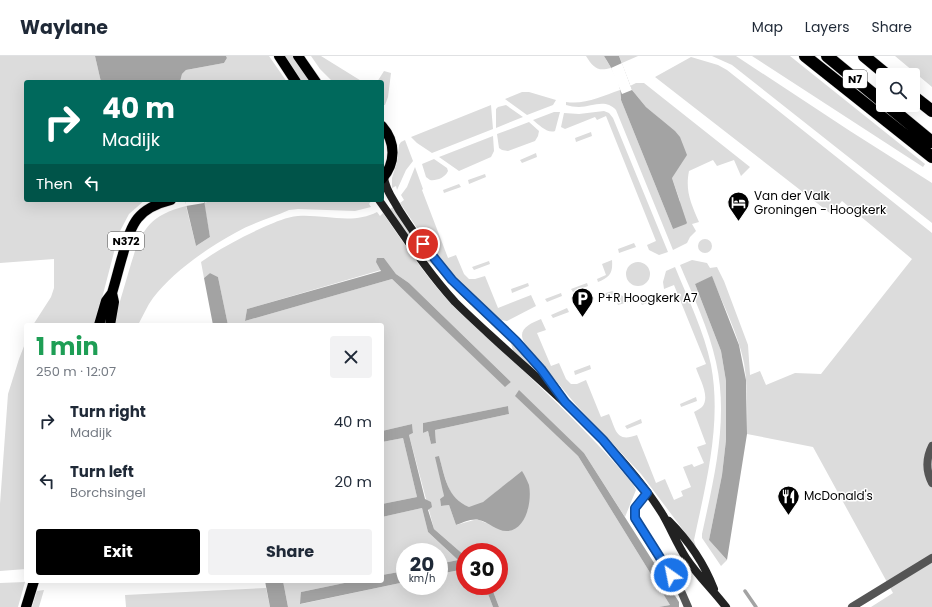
<!DOCTYPE html>
<meta charset="utf-8">
<style>
body{margin:0;font-family:Poppins,sans-serif;background:#f2f2f3;color:#1f2937;height:100vh;display:flex;flex-direction:column;font-size:15px;white-space:nowrap}
*{box-sizing:border-box;margin:0}
p{font-size:13px;color:#747a83}
.icon{flex:none;width:22px;height:22px;fill:none;stroke:currentColor;stroke-width:2;stroke-linecap:round;stroke-linejoin:round}
.map{position:relative;flex:1;overflow:hidden}
.drawer{position:absolute;left:24px;top:267px;width:360px;height:260px;display:flex;flex-direction:column;background:#fff;border-radius:4px;box-shadow:0 4px 16px #0002}
.drawer>*{flex:none}
.hud{position:absolute;left:24px;top:24px;width:360px;height:122px;border-radius:4px;box-shadow:0 4px 16px #0002;background:#00695c;color:#fff;overflow:hidden}
.buttons{position:absolute;left:876px;top:12px;display:grid;gap:8px}
.buttons a{display:grid;place-items:center;width:44px;height:44px;border-radius:4px;background:#fff;box-shadow:0 4px 16px #0002;font-size:20px}
.speed{position:absolute;left:396px;top:487px;display:flex;gap:8px;font-size:20px;font-weight:700;text-align:center}
.speed>*{display:grid;place-content:center;width:52px;height:52px;border-radius:50%;background:#fff;box-shadow:0 4px 16px #0002;line-height:1}
.speed small{font-size:10px;font-weight:400}
.speed .limit{border:6px solid #d22;background:#fff;color:#111}
.pin{position:absolute;display:grid;place-items:center;width:34px;height:34px;color:#fff;margin:-17px;border:2px solid #fff;border-radius:50%;box-shadow:0 1px 4px #0007}
.me{position:absolute;width:44px;margin:-22px;rotate:327deg;stroke-linejoin:round;filter:drop-shadow(0 0 3px #0008)}
.turn{display:flex;align-items:center;gap:14px;height:84px;padding:0 12px;font-size:18px}
.turn .icon{width:52px;height:52px;stroke-width:2.5}
.turn b{display:block;font-size:28px;line-height:34px}
.then{display:flex;align-items:center;height:38px;padding:0 12px;background:#0003;gap:8px;font-size:15px}
.round{display:grid;place-items:center;flex:none;width:42px;height:42px;border-radius:4px;background:#f2f2f3}
.summary{display:flex;align-items:center;justify-content:space-between;height:68px;padding:0 12px}
h1{font-size:24px;font-weight:700;line-height:30px;color:#1e9e55}
.button{display:flex;gap:8px;margin-top:auto;padding:8px 12px}
.button a{flex:1;height:46px;border-radius:4px;background:#000;color:#fff;font-size:16px;font-weight:700;line-height:46px;text-align:center}
.button a+a{background:#f2f2f3;color:#1f2937}
ul{padding:0;list-style:none}
li{display:flex;align-items:center;gap:12px;height:60px;padding:0 12px}
li div{flex:1}
li b{display:block;font-size:15px}
li em{font-style:normal}
header{display:flex;align-items:center;gap:24px;box-sizing:border-box;height:56px;padding:0 20px;background:#fff;border-bottom:1px solid #e0e1e3}
header strong{font-size:19px}
nav{display:flex;gap:22px;margin-inline-start:auto;font-size:14px}
.map>svg:first-child{display:block}
.green{fill:#dcdcdc;fill-rule:evenodd}
.water{fill:#a3a3a3}
.pier{fill:#fff}
.lines{fill:none;stroke-linecap:round;stroke-linejoin:round}
.stream{stroke:#a3a3a3;stroke-width:3.5}
.primary-casing{stroke:#dbdbdb;stroke-width:11}
.highway-casing{stroke:#dbdbdb;stroke-width:13}
.street{stroke:#555;stroke-width:8}
.secondary{stroke:#222;stroke-width:8}
.primary{stroke:#000;stroke-width:10}
.highway{stroke:#000;stroke-width:12}
.route-casing{stroke:#114b97;stroke-width:10}
.route{stroke:#1a73e8;stroke-width:7}
.labels{text-anchor:middle;stroke-width:3;stroke-linejoin:round;paint-order:stroke}
.shield{fill:#fff;stroke:#4c4c4c;stroke-width:1}
.shield-label{font-size:11px;font-weight:bold;fill:#000}
.poi-label{font-size:12px;fill:#000;stroke:#fff;text-anchor:start}
</style>
<header>
<strong>Waylane</strong>
<nav><a>Map</a><a>Layers</a><a>Share</a></nav>
</header>
<div class="map">
<svg width="932" height="551" viewBox="0 0 932 551">
<rect width="100%" height="100%" fill="#fff"/>
<path class="green" d="M0,0H95L101,26H26V144H145L129,158L119,177L95,269H33L51,241L54,232V203L0,207Z
M226,0H269L287,26H180L182,18L186,14L224,7L227,2Z
M284,0H295L313,26H302Z
M311,0H321L363,26H333L320,13Z
M586,0H604L611,12C597,16 593,11 586,0Z
M619,0H638L622,7Z
M712,0H736L850,75L932,127V167L732,9Z
M752,0H790L925,108L923,111Z
M895,0H932V31Z
M691,1L718,9L727,14L932,177V551H871L893,537L813,391L747,378C747,355 748,330 744,307C738,277 723,249 712,221L695,228L721,295L726,325V384L722,419L709,484L727,504L721,510L702,482V478C714,422 729,363 716,306C709,273 693,240 680,209L692,204L707,207L710,212L717,211L724,225L748,289L750,319L760,315L766,329L795,317L821,318L912,203L842,145L831,158L655,21Z
M384,15L391,17L388,41L385,49H382V26H377Z
M636,27H644L750,111L741,120L734,104L717,110L713,104L689,115C685,135 691,147 699,166L692,168L696,175L690,181L687,187L673,194L616,54C605,42 592,51 579,51C574,51 570,50 566,49V46C585,49 602,40 620,34L622,38L621,44L673,173L680,145L672,122L659,62L646,51L632,34L630,30Z
M522,36H529L556,44L553,49L527,59L505,43Z
M491,49L493,73L432,97L417,87L411,81Z
M506,49L523,61L496,72V53L498,51Z
M604,55L609,57L613,62L668,196L659,199L649,194L647,189L656,185L606,60L597,64L595,61L565,73L561,71L564,57L579,58Z
M554,56H560L555,75C548,78 539,69 533,64Z
M529,66L539,75L538,80L535,85L508,95L502,94L499,92L497,78Z
M591,76L592,80L576,86L575,82Z
M493,80L494,95L491,101L459,115L439,101Z
M405,84L413,105L406,114L397,134L396,130L392,132V122L397,106L399,89L401,86Z
M536,97L537,101L522,107L520,104Z
M434,103L447,112L448,115C445,122 436,125 430,124L426,121L422,108Z
M415,111L423,133L422,134L448,202L456,199L464,218L469,223H475L485,220L498,252L531,239L536,250L507,265L501,264L491,256L463,230L436,200L400,147L404,144L401,139L407,131Z
M485,118L486,121L469,128L468,124Z
M459,128L461,131L444,137L443,134Z
M215,144H372L369,148L371,151L355,155L298,153L289,154C271,162 252,167 235,177C207,192 172,217 153,242C147,250 143,260 138,269H113C118,252 123,235 128,218C139,181 144,160 186,150L196,190L210,181L204,147Z
M393,151L498,273L497,274L456,235L429,205L421,198L390,153Z
M377,156L380,160L383,157C401,183 418,209 438,233C459,259 486,279 510,302C553,343 595,383 633,428L636,434L625,461L584,397L515,339L578,400L670,549L659,551H499L491,530H499V496H465V500L434,473L409,379L413,377L412,368L382,375V269H228L218,221L210,217L204,222L201,206C222,191 242,181 266,170C276,166 286,161 298,160C323,158 353,169 377,156ZM384,202L396,218L409,227L511,326L505,330L392,223L245,265L247,253L381,214ZM508,350L509,358L435,374L436,386L431,388L428,375L423,377V367ZM439,400C443,414 450,452 470,451C482,450 493,438 502,431L528,453L518,470L486,467L479,464H474L456,469L449,449L441,450L440,443L444,440Z
M698 190a7 7 0 1 1 14 0a7 7 0 1 1-14 0Z
M634,187L636,191L619,197L618,193Z
M612,204C613,217 610,221 598,226L597,223L606,219L602,208Z
M489,205L490,208L474,214L472,211Z
M626 218a12 12 0 1 1 24 0a12 12 0 1 1-24 0Z
M675,211C688,243 704,275 711,309C722,367 706,427 694,484L696,491L641,418L577,350L526,289C515,274 529,268 541,263L546,274L537,277L551,310L559,307L566,323L571,328H577L586,324L601,361L609,358C616,374 616,387 637,379L656,427L665,423L674,444L683,440L681,435L691,431L683,411L692,408L694,411L704,407L697,391L706,388L694,356C697,354 700,353 702,351C711,341 699,322 696,312L706,308L674,229L664,233L663,226L666,215Z
M528,227L529,230L512,237L511,233Z
M587,227L588,230L573,236L571,233Z
M612,235L623,240L628,246L618,249L614,238L605,241L603,238Z
M561,237L562,240L547,246L545,243Z
M656,238L657,243L642,249L640,245Z
M567,252L569,256L553,262L551,259Z
M26,285V513L0,515V448L8,338L19,303Z
M511,287H513L540,317L538,319L513,295Z
M590,309L591,313L575,319L574,315Z
M696,341L697,345L681,351L680,348Z
M641,363L642,367L627,373L625,370Z
M403,382L417,441L382,448V386Z
M422,452L428,476L458,504L439,508V496H405V515L382,519V461Z
M465,513V530H485L493,551H288L283,525H354L301,536V548L405,526V530H439V518Z
M25,526L18,551H0V527Z
M266,532L270,551H126L125,539Z
M44,534L39,551H32L37,535Z"/>
<path class="water" d="M95,0H226L227,2L224,7L186,14L182,18L180,26H101Z
M604,0H619L632,34L646,51L675,75L680,81L687,99L672,122L687,167L686,168L673,173L621,44C622,29 612,13 604,0Z
M185,144H204L210,181L196,190Z
M377,202H384L396,218L409,227L511,326L505,331L392,223L245,265L247,253L381,215L376,206Z
M210,217L218,221L228,269H213L204,222Z
M712,220L739,289L746,324L747,378L727,504L709,484L722,419L726,384V325L721,295L695,228Z
M519,334L584,397L679,546V551H659L670,549L578,400L515,340Z
M508,350L509,358L435,374L436,387L431,388L428,375L423,377V367Z
M412,368L413,377L409,379L425,443L431,446L432,451L428,454L434,473L465,500V513L439,518V508L458,504L428,476L422,452L382,461V448L417,441L403,382L382,386V375Z
M439,400C445,421 447,442 469,451L483,446L522,415C525,420 527,424 529,429C532,444 527,473 508,475C497,476 489,466 479,464C472,462 462,467 456,469L449,449L441,450L440,443L444,440L435,401Z
M405,515V526L300,548L301,536L354,525H382V519Z
M265,525H283L288,551H270Z
M485,530H491L499,551H493Z"/>
<path class="pier" d="M622,7L632,34L622,38L611,12Z
M185,144H204V147L186,150Z"/>
<g class="lines">
<path class="stream" d="M745,535L756,551"/>
<defs>
<path id="primary" d="M279,0L296,26
M298,0L316,26
M382,70C396,86 396,107 382,123
M99,269L106,245L112,237C116,224 119,211 123,198C131,167 138,152 171,144
M110,269L114,246L112,237
M26,551L34,525"/>
<path id="highway" d="M805,0L932,101
M827,0L883,46
M864,0L887,19
M913,40L932,55
M887,49L932,86"/>
</defs>
<use href="#primary" class="primary-casing"/>
<use href="#highway" class="highway-casing"/>
<path class="street" d="M932,390C926,402 926,415 932,427
M647,437L635,452V463L681,535L688,551
M852,551L932,502"/>
<path class="secondary" d="M384,121C385,133 393,143 399,154C420,187 445,219 474,246C487,259 503,271 516,285C531,300 544,317 557,334
M379,144C404,179 426,214 455,246C466,257 478,268 490,279C528,314 567,347 603,384C624,406 647,433 663,459C671,473 677,488 686,502C698,520 713,534 726,551
M669,465C688,484 704,507 714,533"/>
<use href="#primary" class="primary"/>
<use href="#highway" class="highway"/>
</g>
<g class="lines">
<defs>
<path id="route" d="M423,188L452,224L516,285L541,313L565,346L603,384L647,437L635,452V462L671,519"/>
</defs>
<use href="#route" class="route-casing"/>
<use href="#route" class="route"/>
</g>
<defs>
<symbol id="hotel-pin" viewBox="-11 -11 22 30"><path d="M0 17L-7.5 6A9.5 9.5 0 1 1 7.5 6Z" fill="#000" stroke="#fff"/><path d="M-6-4.5h1.5V1H6V5H4.5V3h-9V5H-6ZM-4 0a1.8 1.8 0 1 1 3.6 0ZM.5 0V-2.5h3Q6-2.5 6 0Z" fill="#fff"/></symbol>
<symbol id="parking-pin" viewBox="-11 -11 22 30"><path d="M0 17L-7.5 6A9.5 9.5 0 1 1 7.5 6Z" fill="#000" stroke="#fff"/><path d="M-3.5-5.5H1a3.5 3.5 0 0 1 0 7H-1V5.5H-3.5ZM-1-3.4V-.6H.8a1.4 1.4 0 0 0 0-2.8Z" fill="#fff"/></symbol>
<symbol id="restaurant-pin" viewBox="-11 -11 22 30"><path d="M0 17L-7.5 6A9.5 9.5 0 1 1 7.5 6Z" fill="#000" stroke="#fff"/><path d="M-5-6h1v4h1v-4h1v4h1v-4h1v5L-1.5 .5V6h-2V.5L-5-1ZM5-6V6H3V1.5H1.5Q1.5-4 5-6Z" fill="#fff"/></symbol>
</defs>
<g fill-rule="evenodd">
<use href="#hotel-pin" x="726" y="134" width="25" height="34"/>
<use href="#parking-pin" x="570" y="230" width="25" height="34"/>
<use href="#restaurant-pin" x="776" y="428" width="25" height="34"/>
</g>
<g class="labels">
<g class="shield">
<rect x="843" y="14" width="24" height="18" rx="3"/>
<rect x="108" y="176" width="36" height="18" rx="3"/>
</g>
<g class="shield-label">
<text x="855" y="27">N7</text>
<text x="126" y="189">N372</text>
</g>
<g class="poi-label">
<text x="754" y="144">Van der Valk<tspan x="754" dy="14">Groningen - Hoogkerk</tspan></text>
<text x="598" y="246">P+R Hoogkerk A7</text>
<text x="804" y="444">McDonald's</text>
</g>
</g>
</svg>
<div class="buttons">
<a><svg class="icon" aria-label="search" viewBox="0 0 24 24"><circle cx="10" cy="10" r="6"/><path d="M15 15l6 6"/></svg></a>
</div>
<div class="speed"><div>20<small>km/h</small></div><div class="limit">30</div></div>
<div class="pin" style="left:423px;top:188px;background:#d93025"><svg class="icon" aria-label="arrive" viewBox="0 0 24 24"><path d="M6 21V4h12l-3 4 3 4H6"/></svg></div>
<svg class="me" style="left:671px;top:519px" viewBox="-20 -20 40 40"><circle r="17" fill="#1a73e8" stroke="#fff" stroke-width="3"/><path d="M0-11L8 9 0 5-8 9z" fill="#fff"/></svg>
<div class="hud">
<div class="turn"><svg class="icon" aria-label="right" viewBox="0 0 24 24"><path d="M7 20v-9h11M14 6l5 5-5 5"/></svg><div><b>40 m</b>Madijk</div></div>
<div class="then">Then<svg class="icon" aria-label="left" viewBox="0 0 24 24"><path d="M17 20v-9H6M10 6l-5 5 5 5"/></svg></div>
</div>
<section class="drawer">
<div class="summary"><div><h1>1 min</h1><p>250 m · 12:07</p></div><a class="round"><svg class="icon" aria-label="close" viewBox="0 0 24 24"><path d="M6 6l12 12M18 6L6 18"/></svg></a></div>
<ul>
<li><svg class="icon" aria-label="right" viewBox="0 0 24 24"><path d="M7 20v-9h11M14 6l5 5-5 5"/></svg><div><b>Turn right</b><p>Madijk</p></div><em>40 m</em></li>
<li><svg class="icon" aria-label="left" viewBox="0 0 24 24"><path d="M17 20v-9H6M10 6l-5 5 5 5"/></svg><div><b>Turn left</b><p>Borchsingel</p></div><em>20 m</em></li>
</ul>
<div class="button"><a>Exit</a><a>Share</a></div>
</section>
</div>
